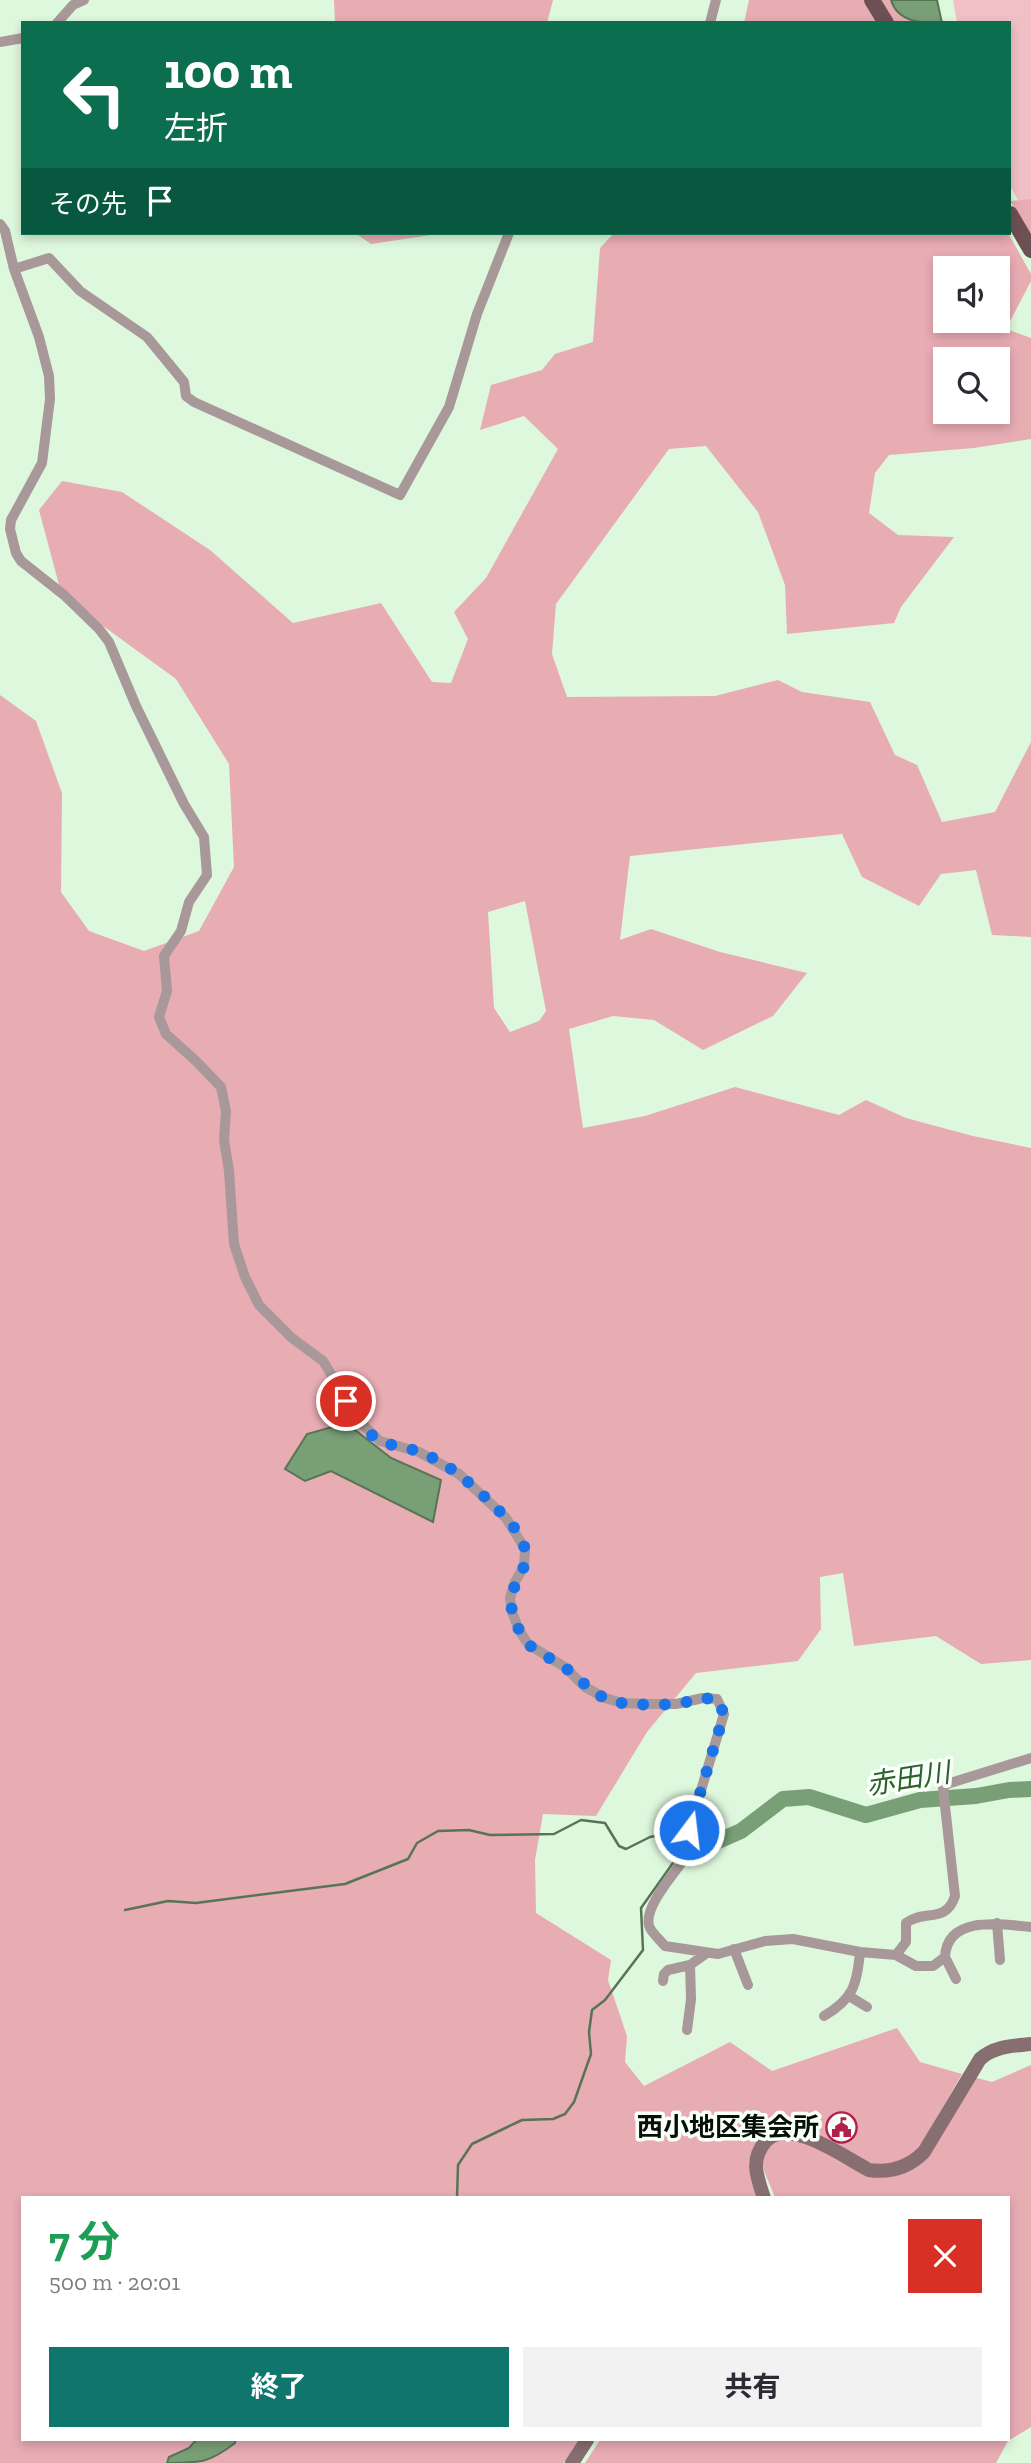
<!DOCTYPE html>
<html lang="ja">
<meta charset="utf-8">
<style>
body{margin:0;font-family:"Zilla Slab","Noto Sans JP",serif;background:#f2f2f3;color:#2b2b33;height:100vh;display:flex;flex-direction:column;font-size:26px;white-space:nowrap}
*{box-sizing:border-box;margin:0}
p{font-size:23px;color:#7c7c81}
.icon{flex:none;width:38px;height:38px;fill:none;stroke:currentColor;stroke-width:2;stroke-linecap:round;stroke-linejoin:round}
.map{position:relative;flex:1;overflow:hidden}
.side{position:absolute;left:21px;top:2196px;width:989px;height:245px;display:flex;flex-direction:column;background:#fff;border-radius:0px;box-shadow:0 4px 10px #0003}
.side>*{flex:none}
.guide{position:absolute;left:21px;top:21px;width:990px;height:214px;border-radius:0px;box-shadow:0 4px 10px #0003;background:#0b6e4f;color:#fff;overflow:hidden}
.buttons{position:absolute;left:933px;top:256px;display:grid;gap:14px}
.buttons a{display:grid;place-items:center;width:77px;height:77px;border-radius:0px;background:#fff;box-shadow:0 4px 10px #0003;font-size:35px}
.pin{position:absolute;display:grid;place-items:center;width:60px;height:60px;color:#fff;margin:-30px;border:4px solid #fff;border-radius:50%;box-shadow:0 2px 7px #0007}
.me{position:absolute;width:77px;margin:-38px;rotate:15deg;stroke-linejoin:round;filter:drop-shadow(0 0 5px #0008)}
.turn{display:flex;align-items:center;gap:24px;height:147px;padding:0 28px;font-size:32px}
.turn .icon{width:91px;height:91px;stroke-width:2.5}
.turn b{display:block;font-size:49px;line-height:60px}
.then{display:flex;align-items:center;height:66px;padding:0 28px;background:#0003;gap:14px;font-size:26px}
.round{display:grid;place-items:center;flex:none;width:74px;height:74px;border-radius:0px;background:#f2f2f3}
.summary{display:flex;align-items:center;justify-content:space-between;height:119px;padding:0 28px}
h1{font-size:42px;font-weight:700;line-height:52px;color:#1e9e55}
.action{display:flex;gap:14px;margin-top:auto;padding:14px 28px}
.action a{flex:1;height:80px;border-radius:0px;background:#0f766e;color:#fff;font-size:28px;font-weight:700;line-height:80px;text-align:center}
.action a+a{background:#f2f2f3;color:#2b2b33}
.map>svg:first-child{display:block}
.green{fill:#f1c0c6}
.forest{fill:#e8acb3;fill-rule:evenodd}
.water{fill:#799f77;stroke:#577455;stroke-width:2}
.lines{fill:none;stroke-linecap:round;stroke-linejoin:round}
.stream{stroke:#577455;stroke-width:2.5}
.river{stroke:#799f77;stroke-width:16}
.street{stroke:#a99899;stroke-width:10}
.secondary{stroke:#866e71;stroke-width:14}
.primary{stroke:#6d5054;stroke-width:16}
.route{stroke:#1a73e8;stroke-width:12;stroke-dasharray:0 21.6}
.labels{text-anchor:middle;stroke-width:7;stroke-linejoin:round;paint-order:stroke}
.poi-label{font-size:26px;font-weight:bold;fill:#071007;stroke:#f9fff9;text-anchor:end}
.water-label{font-size:28px;font-style:italic;fill:#2b612c;stroke:#f9fff9}
</style>
<div class="map">
<svg width="1031" height="2463" viewBox="0 0 1031 2463">
<rect width="100%" height="100%" fill="#def8dd"/>
<path class="green" d="M953,0H1031V226L1010,185V23H957Z"/>
<path class="forest" d="M334,0H553L547,23H335Z
M749,0H905L915,23H744Z
M1031,199V235L1010,201Z
M355,233H434L431,235L371,244Z
M614,233H1008L1031,274V281L1006,329L1031,338V439L974,448L889,455L875,473L869,513L898,535L954,537L901,607L894,623L787,634L785,585L758,512L706,446L669,449L556,604L552,654L567,697L715,696L778,680L802,692L870,702L895,755L917,765L942,822L995,812L1031,742V937L992,935L976,870L941,874L919,906L862,877L842,834L630,856L620,940L651,929L720,952L807,973L773,1016L703,1050L654,1020L613,1016L569,1029L583,1128L645,1116L735,1087L839,1115L866,1100L906,1118L973,1136L1031,1148V1660L981,1664L936,1636L854,1646L843,1573L820,1577L821,1629L798,1661L696,1673L647,1732L596,1816L543,1814L535,1860L536,1913L611,1960L608,1980L627,2036L625,2062L644,2086L730,2042L772,2071L897,2028L920,2062L962,2074L919,2148C908,2158 891,2167 875,2164C841,2157 793,2099 760,2138C743,2157 750,2176 757,2198H23V2440H579L564,2463H0V695L36,721L62,793L61,892L89,931L144,951L199,931L234,867L229,764L176,679L62,596L39,510L62,481L122,492L210,550L293,623L381,603L432,682L451,683L468,639L454,612L486,578L558,449L524,416L480,430L491,385L542,370L555,354L593,342L600,248ZM945,268H998V320H945ZM945,359H998V411H945ZM525,901L546,1011L539,1021L510,1032L494,1008L488,912Z
M1031,2065V2427L1008,2441L996,2463H585L600,2440H1008V2198H775C767,2172 754,2167 773,2140H803L844,2163L901,2172L973,2077L992,2082Z"/>
<path class="water" d="M891,0H937L942,23C922,23 898,23 891,0Z
M346,1423L391,1458L441,1480L433,1522L331,1471L305,1481L285,1469L307,1434Z
M196,2440H235V2443C209,2463 201,2463 167,2463L169,2457L189,2448Z"/>
<g class="lines">
<path class="stream" d="M125,1910L168,1901L196,1903L345,1884L408,1859L417,1843L438,1831L469,1830L490,1835L554,1834L581,1820L605,1823L619,1846L626,1849L650,1837L683,1830L685,1846L641,1908L643,1950L605,2000L592,2010L589,2032L591,2054L574,2102L565,2114L553,2119L522,2120L472,2144L458,2165L457,2198"/>
<path class="river" d="M685,1846L716,1842L741,1831L783,1799L809,1797L866,1815L920,1800L976,1796L1009,1790L1031,1789"/>
<path class="street" d="M57,23L73,5L84,0
M710,23L716,0
M0,42L23,38
M0,224L5,231L14,269L39,337L49,376L50,399L42,463L11,520L10,529L16,553L21,561L64,595L99,629L109,642L136,706L184,804L204,837L207,875L189,902L181,931L164,956L167,991L159,1017L166,1034L196,1061L221,1087L226,1111L224,1140L229,1171L234,1244L245,1277L259,1305L292,1338L323,1361L360,1422L380,1441L419,1452L459,1474L506,1518L525,1549L524,1566L515,1582L510,1598L512,1612L519,1630L528,1644L566,1668L585,1687L605,1698L622,1703L650,1704H676L703,1698L717,1699L724,1714L689,1830L691,1850C680,1867 640,1909 650,1928C653,1934 660,1940 665,1946L718,1954L765,1941L793,1939L860,1952L896,1955L916,1966H933L945,1957C947,1915 1002,1924 1031,1927
M14,269L49,258L80,291L147,337L184,382L186,396L194,402L400,495L449,407L477,314L509,233
M997,1923L1000,1960
M734,1949L748,1985
M896,1955L906,1942V1923C924,1909 946,1924 955,1896L943,1788L947,1784L1031,1758
M945,1957L956,1979
M663,1981L664,1974L668,1970L690,1965
M849,1996L867,2007
M824,2016C853,1999 857,1985 860,1952
M687,2030L691,1999L690,1965L707,1953"/>
<path class="secondary" d="M764,2198C757,2177 750,2160 765,2142C788,2115 845,2158 869,2170C890,2173 909,2167 924,2152L980,2059C994,2046 1012,2046 1031,2044
M572,2463L587,2440"/>
<path class="primary" d="M872,0L886,23
M1010,214L1031,250"/>
</g>
<g class="lines">
<path class="route" d="M346,1401C355,1415 365,1433 381,1441C391,1446 405,1447 417,1451C443,1460 467,1480 487,1499C500,1512 521,1530 525,1550C530,1576 501,1586 515,1620C518,1628 522,1638 528,1644C538,1653 553,1659 564,1667C585,1681 592,1698 622,1703C638,1705 659,1705 675,1704C690,1702 702,1697 717,1699L724,1714L689,1830"/>
</g>
<defs>
<symbol id="civic-ring" viewBox="-11 -11 22 22"><circle r="9.5" fill="#f9fff9" stroke="#b11f4a" stroke-width="1.5"/><path d="M-.6-6.5H3V-4.5H.6V-3L4-1V1h2V6H-6V1h2V-1L-.6-3ZM-1.2 2.5V6h2.4V2.5Z" fill="#b11f4a"/></symbol>
</defs>
<g fill-rule="evenodd">
<use href="#civic-ring" x="824" y="2110" width="35" height="35"/>
</g>
<g class="labels">
<g class="poi-label">
<text x="819" y="2136">西小地区集会所</text>
</g>
<g class="water-label">
<text transform="translate(908 1778) rotate(-9)" y="10">赤田川</text>
</g>
</g>
</svg>
<div class="buttons">
<a><svg class="icon" aria-label="sound" viewBox="0 0 24 24"><path d="M4 9h4l5-4v14l-5-4H4zM17 9q2 3 0 6"/></svg></a>
<a><svg class="icon" aria-label="search" viewBox="0 0 24 24"><circle cx="10" cy="10" r="6"/><path d="M15 15l6 6"/></svg></a>
</div>
<div class="pin" style="left:346px;top:1401px;background:#d93025"><svg class="icon" aria-label="arrive" viewBox="0 0 24 24"><path d="M6 21V4h12l-3 4 3 4H6"/></svg></div>
<svg class="me" style="left:689px;top:1830px" viewBox="-20 -20 40 40"><circle r="17" fill="#1a73e8" stroke="#fff" stroke-width="3"/><path d="M0-11L8 9 0 5-8 9z" fill="#fff"/></svg>
<div class="guide">
<div class="turn"><svg class="icon" aria-label="left" viewBox="0 0 24 24"><path d="M17 20v-9H6M10 6l-5 5 5 5"/></svg><div><b>100 m</b>左折</div></div>
<div class="then">その先<svg class="icon" aria-label="arrive" viewBox="0 0 24 24"><path d="M6 21V4h12l-3 4 3 4H6"/></svg></div>
</div>
<section class="side">
<div class="summary"><div><h1>7 分</h1><p>500 m · 20:01</p></div><a class="round" style="background:#d93025;color:#fff"><svg class="icon" aria-label="close" viewBox="0 0 24 24"><path d="M6 6l12 12M18 6L6 18"/></svg></a></div>
<div class="action"><a>終了</a><a>共有</a></div>
</section>
</div>
